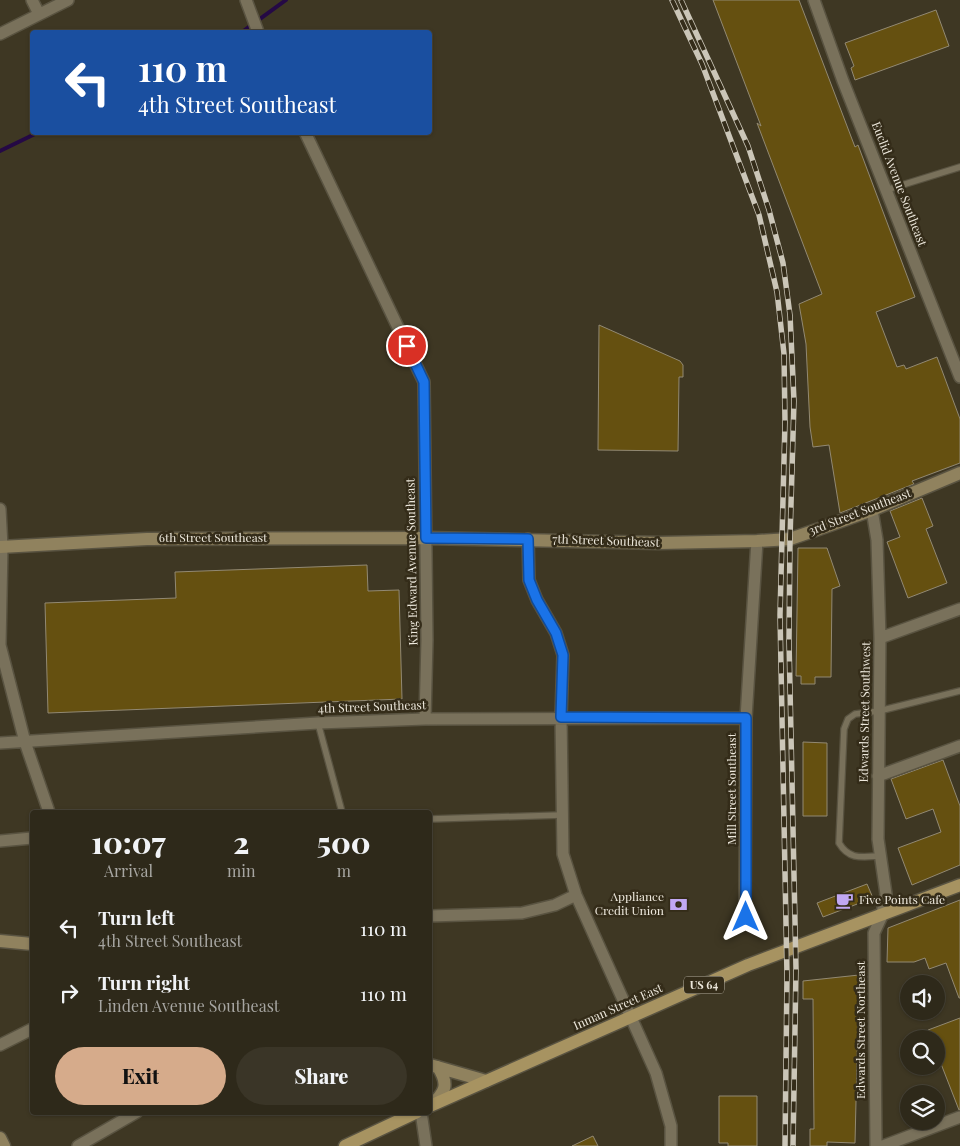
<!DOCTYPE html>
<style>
body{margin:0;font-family:"Playfair Display",serif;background:#3a3527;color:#f1f3f6;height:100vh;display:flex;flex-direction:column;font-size:19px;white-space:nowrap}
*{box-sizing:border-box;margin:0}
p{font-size:16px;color:#a7a6a2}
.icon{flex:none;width:28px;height:28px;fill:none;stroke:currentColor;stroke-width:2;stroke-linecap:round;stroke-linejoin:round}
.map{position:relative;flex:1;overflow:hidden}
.panel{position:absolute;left:30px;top:810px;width:402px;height:305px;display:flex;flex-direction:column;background:#2e291a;border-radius:5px;box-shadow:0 1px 4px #0004,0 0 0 1px #494539}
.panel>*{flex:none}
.top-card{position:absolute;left:30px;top:30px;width:402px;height:105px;border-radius:5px;box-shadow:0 1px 4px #0004,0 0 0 1px #494539;background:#1a4fa0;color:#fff;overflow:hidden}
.fabs{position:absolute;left:900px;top:975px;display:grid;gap:10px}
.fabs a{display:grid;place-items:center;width:45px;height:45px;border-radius:50%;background:#2e291a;box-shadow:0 1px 4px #0004,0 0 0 1px #494539;font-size:25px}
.pin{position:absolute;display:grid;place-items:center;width:42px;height:42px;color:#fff;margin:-21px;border:2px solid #fff;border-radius:50%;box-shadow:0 1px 5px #0007}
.me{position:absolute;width:55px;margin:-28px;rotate:0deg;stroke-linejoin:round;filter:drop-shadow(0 0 4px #0008)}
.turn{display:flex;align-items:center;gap:18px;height:105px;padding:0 25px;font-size:22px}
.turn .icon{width:65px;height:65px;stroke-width:2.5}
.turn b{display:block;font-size:35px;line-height:42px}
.eta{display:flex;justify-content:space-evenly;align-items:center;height:85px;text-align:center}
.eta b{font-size:30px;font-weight:800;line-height:35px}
.cta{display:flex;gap:10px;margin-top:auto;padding:10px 25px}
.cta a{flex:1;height:58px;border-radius:30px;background:#d6ab8b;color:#111;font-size:20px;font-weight:800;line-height:58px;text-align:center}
.cta a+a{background:#3a3527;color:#f1f3f6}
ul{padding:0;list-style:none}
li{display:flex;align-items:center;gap:15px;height:65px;padding:0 25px}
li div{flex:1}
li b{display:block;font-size:19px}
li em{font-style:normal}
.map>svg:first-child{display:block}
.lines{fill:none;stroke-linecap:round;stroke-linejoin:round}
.stream{stroke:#250945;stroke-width:4}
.building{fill:#655010;stroke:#928973}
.lane-casing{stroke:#595341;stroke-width:8}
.street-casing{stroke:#595341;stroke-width:14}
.secondary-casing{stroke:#595341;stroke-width:15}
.primary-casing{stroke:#595341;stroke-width:15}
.lane{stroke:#79715b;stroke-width:5.5}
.street{stroke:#79715b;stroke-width:11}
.secondary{stroke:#90825e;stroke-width:12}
.primary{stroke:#a79361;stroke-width:12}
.rail-casing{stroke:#cbc6b8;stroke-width:5.5}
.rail{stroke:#342c19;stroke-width:4;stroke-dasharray:11;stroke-linecap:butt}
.route-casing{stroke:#114b97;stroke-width:12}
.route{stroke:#1a73e8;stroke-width:9}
.labels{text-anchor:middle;stroke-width:5;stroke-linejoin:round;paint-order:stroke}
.shield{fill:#342c19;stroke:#b6b0a2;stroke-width:1}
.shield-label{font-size:11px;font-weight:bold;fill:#ede8dc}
.street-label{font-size:12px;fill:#ede8dc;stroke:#342c19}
.poi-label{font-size:12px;fill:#ede8dc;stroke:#342c19;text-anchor:end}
</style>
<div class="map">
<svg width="960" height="1146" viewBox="0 0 960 1146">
<rect width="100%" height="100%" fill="#3e3723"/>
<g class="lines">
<path class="stream" d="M242,32L286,0
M0,151L39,132"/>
</g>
<path class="building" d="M713,0H799L855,147L858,145L915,297L876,312L897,367L904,365L906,369L937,357L960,419V463L912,481L914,484L840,513L829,445L813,447L810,427L806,344L799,304L822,294L757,123L761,126Z
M936,10L949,46L855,80L851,68L854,66L845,43Z
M599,325L680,361L683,365V377H679L678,451L598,450Z
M922,498L933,526L926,529L947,583L908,598L887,542L900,537L890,511Z
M798,548H827L840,586L832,589L831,677H815V684H801V676H796Z
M367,565L368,591L399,590L402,699L48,713L45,603L176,598L175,572Z
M803,742L827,743V816H803Z
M943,760L960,806V865L912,885L898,848L941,832L933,809L906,819L891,779Z
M867,884L873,898L823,917L817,903Z
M960,900V998H959L946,963L929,969L925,958L914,962H887L888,928Z
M859,975L855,1143L827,1142V1146H810V1129H814L813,999H803V981Z
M960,1018V1110H959L936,1051V1039H932L928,1030Z
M719,1096H757V1146H728V1143H719Z
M593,1136L598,1146H572Z"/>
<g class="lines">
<defs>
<path id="lane" d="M886,190L960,167
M318,723L342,812
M430,819L562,815
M879,856C862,857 849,860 839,843L844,729L848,719L855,714L879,711L960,691"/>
<path id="street" d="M32,0L39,14
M246,0L258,32
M814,0L843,81L960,377
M0,34L68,0
M305,132L424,382L427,640L425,719
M0,509L2,547L0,645L25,742L49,812
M872,510L877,540L880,638L878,839L886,894L881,918L874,933L876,1146
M528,539L529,580L537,600L556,633L563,655L561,717L563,854L576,895L656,1073L671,1126V1146
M880,638L960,609
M0,743L318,723L425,719L746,718
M878,776L960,746
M0,841L32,838
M430,916L522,913L555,905L576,895
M745,917L746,718L757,541
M0,1045L32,1029
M421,1112L426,1146
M78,1146L137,1112
M883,1146L960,1117"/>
<path id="secondary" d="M0,547L147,539L426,538L659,543L757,541L790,539L819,529L872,510L960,473
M0,941L32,944
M430,1065L486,1081
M431,1105C446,1092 449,1084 438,1067
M0,1138L4,1146"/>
<path id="primary" d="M430,1106L748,965L960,885
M345,1146L417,1112"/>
</defs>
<use href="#lane" class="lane-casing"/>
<use href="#street" class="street-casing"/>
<use href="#secondary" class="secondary-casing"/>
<use href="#primary" class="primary-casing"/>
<use href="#lane" class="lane"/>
<use href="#street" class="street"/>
<use href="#secondary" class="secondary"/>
<use href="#primary" class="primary"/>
<defs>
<path id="rail" d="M672,0L702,64L759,215L777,292L784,354L785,422L780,615L787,975L785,1146
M681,0L748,146L769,210L783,263L790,315L794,401L790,539L789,641L796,969L793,1146"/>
</defs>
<use href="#rail" class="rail-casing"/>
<use href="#rail" class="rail"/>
</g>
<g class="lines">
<defs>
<path id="route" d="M407,346L424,382L426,538L528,539L529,580L537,600L556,633L563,655L561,717L746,718V917"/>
</defs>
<use href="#route" class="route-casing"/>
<use href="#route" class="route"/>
</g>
<defs>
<symbol id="cafe-bare" viewBox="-9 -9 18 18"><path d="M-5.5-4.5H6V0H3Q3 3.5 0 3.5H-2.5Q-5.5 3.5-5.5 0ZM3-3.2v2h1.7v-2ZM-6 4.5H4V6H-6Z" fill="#c1a8f3" stroke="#342c19" stroke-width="2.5" paint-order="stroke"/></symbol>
<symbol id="bank-bare" viewBox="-9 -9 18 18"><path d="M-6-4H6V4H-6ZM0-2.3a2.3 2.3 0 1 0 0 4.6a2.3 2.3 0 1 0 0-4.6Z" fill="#c1a8f3" stroke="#342c19" stroke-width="2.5" paint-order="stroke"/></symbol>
</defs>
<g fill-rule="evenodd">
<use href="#cafe-bare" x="832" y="888" width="25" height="25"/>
<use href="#bank-bare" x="666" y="892" width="25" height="25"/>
</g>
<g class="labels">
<rect class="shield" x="684" y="976.5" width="40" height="17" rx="4"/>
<g class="shield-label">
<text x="704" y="989">US 64</text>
</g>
<g class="street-label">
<text transform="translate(899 184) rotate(69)" y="4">Euclid Avenue Southeast</text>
<text transform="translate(860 512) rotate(-21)" y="4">3rd Street Southeast</text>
<text x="213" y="542">6th Street Southeast</text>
<text transform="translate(606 541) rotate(2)" y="4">7th Street Southeast</text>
<text transform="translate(412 562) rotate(-91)" y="4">King Edward Avenue Southeast</text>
<text transform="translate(372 707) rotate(-2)" y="4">4th Street Southeast</text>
<text transform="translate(865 712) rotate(-89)" y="4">Edwards Street Southwest</text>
<text transform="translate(732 789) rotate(-90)" y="4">Mill Street Southeast</text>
<text transform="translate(618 1007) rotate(-24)" y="4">Inman Street East</text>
<text transform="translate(861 1030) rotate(-90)" y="4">Edwards Street Northeast</text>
</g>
<g class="poi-label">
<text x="664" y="901">Appliance<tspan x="664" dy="14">Credit Union</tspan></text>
<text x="859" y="904" text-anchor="start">Five Points Cafe</text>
</g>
</g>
</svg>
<div class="fabs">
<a><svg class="icon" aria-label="sound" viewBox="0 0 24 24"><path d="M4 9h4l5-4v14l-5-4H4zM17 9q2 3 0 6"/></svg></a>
<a><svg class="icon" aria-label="search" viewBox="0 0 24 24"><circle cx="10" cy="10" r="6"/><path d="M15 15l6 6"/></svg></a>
<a><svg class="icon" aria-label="layers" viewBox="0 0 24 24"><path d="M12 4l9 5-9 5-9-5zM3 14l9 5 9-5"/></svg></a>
</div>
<div class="pin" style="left:407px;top:346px;background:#d93025"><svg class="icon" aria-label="arrive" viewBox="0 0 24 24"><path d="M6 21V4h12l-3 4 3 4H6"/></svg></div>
<svg class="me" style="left:746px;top:917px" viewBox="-20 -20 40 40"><path d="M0-17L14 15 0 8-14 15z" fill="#1a73e8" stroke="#fff" stroke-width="4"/></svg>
<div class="top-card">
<div class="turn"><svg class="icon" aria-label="left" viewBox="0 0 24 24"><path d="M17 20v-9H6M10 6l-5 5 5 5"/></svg><div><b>110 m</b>4th Street Southeast</div></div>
</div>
<section class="panel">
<div class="eta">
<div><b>10:07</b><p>Arrival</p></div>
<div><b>2</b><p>min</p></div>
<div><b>500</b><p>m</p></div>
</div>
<ul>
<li><svg class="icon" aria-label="left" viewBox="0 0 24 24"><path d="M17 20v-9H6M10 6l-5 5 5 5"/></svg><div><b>Turn left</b><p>4th Street Southeast</p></div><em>110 m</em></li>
<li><svg class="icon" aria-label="right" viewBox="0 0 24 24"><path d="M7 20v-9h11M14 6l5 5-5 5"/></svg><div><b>Turn right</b><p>Linden Avenue Southeast</p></div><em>110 m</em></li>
</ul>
<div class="cta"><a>Exit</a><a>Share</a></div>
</section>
</div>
